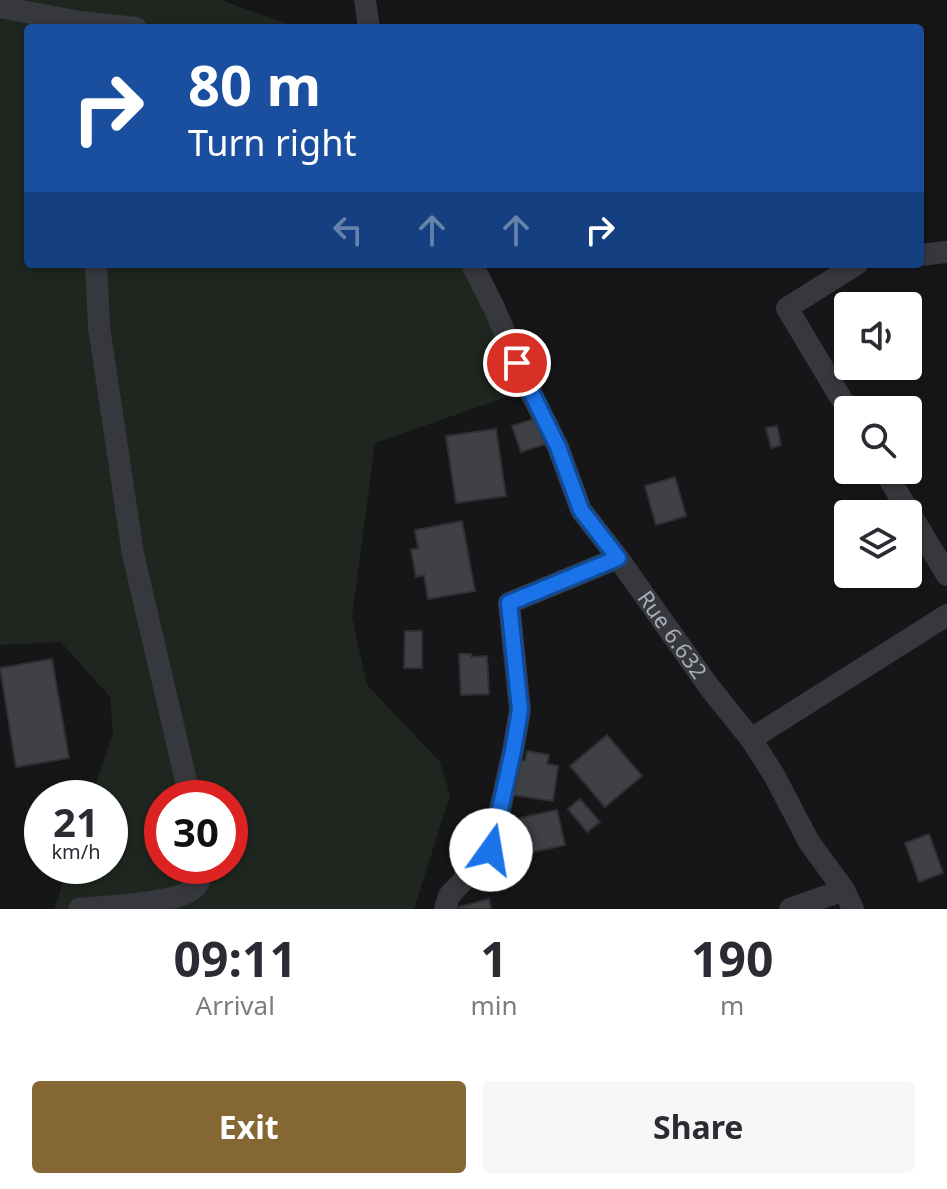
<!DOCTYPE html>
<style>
body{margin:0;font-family:"Noto Sans",sans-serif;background:#f7f7f7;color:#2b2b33;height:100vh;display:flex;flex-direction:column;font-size:30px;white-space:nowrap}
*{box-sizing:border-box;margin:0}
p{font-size:26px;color:#7c7c81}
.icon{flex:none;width:44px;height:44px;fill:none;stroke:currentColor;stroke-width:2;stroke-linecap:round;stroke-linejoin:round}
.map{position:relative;height:909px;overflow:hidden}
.sheet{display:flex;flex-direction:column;background:#fff;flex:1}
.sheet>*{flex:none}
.banner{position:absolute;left:24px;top:24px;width:900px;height:244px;border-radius:8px;box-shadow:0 2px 6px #0004;background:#1a4fa0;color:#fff;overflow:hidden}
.fabs{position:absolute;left:834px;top:292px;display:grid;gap:16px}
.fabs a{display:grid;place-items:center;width:88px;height:88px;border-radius:8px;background:#fff;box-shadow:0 2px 6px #0004;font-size:40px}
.speed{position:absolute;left:24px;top:780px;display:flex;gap:16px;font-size:40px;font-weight:700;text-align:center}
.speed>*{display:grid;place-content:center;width:104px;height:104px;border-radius:50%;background:#fff;box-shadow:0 2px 6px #0004;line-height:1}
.speed small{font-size:20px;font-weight:400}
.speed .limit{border:12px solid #d22;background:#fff;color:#111}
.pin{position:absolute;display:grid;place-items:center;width:68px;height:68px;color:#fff;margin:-34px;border:4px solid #fff;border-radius:50%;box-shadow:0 2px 8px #0007}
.me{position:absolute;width:88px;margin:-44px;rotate:13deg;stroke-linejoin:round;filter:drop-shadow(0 0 6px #0008)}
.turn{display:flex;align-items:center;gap:28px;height:168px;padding:0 32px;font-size:36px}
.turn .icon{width:104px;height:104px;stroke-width:2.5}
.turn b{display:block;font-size:56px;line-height:68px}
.lanes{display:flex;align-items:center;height:76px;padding:0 32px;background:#0003;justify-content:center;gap:40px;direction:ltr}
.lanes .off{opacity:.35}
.eta{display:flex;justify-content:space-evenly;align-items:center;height:136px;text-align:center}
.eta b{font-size:48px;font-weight:700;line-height:56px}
.button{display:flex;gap:16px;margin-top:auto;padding:16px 32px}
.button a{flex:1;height:92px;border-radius:8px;background:#856733;color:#fff;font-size:32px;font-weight:700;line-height:92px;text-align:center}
.button a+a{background:#f7f7f7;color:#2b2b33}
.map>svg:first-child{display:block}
.green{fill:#1e261f;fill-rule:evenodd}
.building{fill:#404145;stroke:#303034;stroke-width:2}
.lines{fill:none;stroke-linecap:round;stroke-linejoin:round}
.minor{stroke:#37383d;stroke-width:22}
.route-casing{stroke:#114b97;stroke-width:20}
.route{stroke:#1a73e8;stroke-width:14}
.labels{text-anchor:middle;stroke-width:8;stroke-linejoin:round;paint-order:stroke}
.street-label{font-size:22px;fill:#a8adb8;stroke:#111113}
</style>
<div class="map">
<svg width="947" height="909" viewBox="0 0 947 909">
<rect width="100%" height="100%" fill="#161618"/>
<path class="green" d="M0,0H221L298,28H28V264H471L529,389L375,443L352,617L367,685L440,762L450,795L414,909H54L69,866H110V798H91L113,733L110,697L61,642L0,645ZM162,798H230V866H162Z"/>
<path class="building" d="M537,418L546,444L521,452L512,426Z
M777,426L781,445L771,448L766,428Z
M496,429L506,496L456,503L446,436Z
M675,477L686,516L656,525L645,486Z
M462,521L475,591L428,599L424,575L416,577L411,550L418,548L415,530Z
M405,631H422V668H404Z
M459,654H471V657L487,656L489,694L461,695Z
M52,659L69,758L16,767L0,668Z
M607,735L642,776L605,807L570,766Z
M527,751L549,755L547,764L558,766L553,801L512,795L517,760L525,761Z
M580,799L600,822L587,832L568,809Z
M557,810L565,845L515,856L509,828L522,825L520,818Z
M929,834L943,873L919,882L905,843Z
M489,899L491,909H451Z"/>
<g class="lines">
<g class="minor">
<path d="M365,0L369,28"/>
<path d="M0,7L80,22L136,28"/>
<path d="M920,255L947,252"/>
<path d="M96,264L99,327L133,554L190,798"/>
<path id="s1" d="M472,264L495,310L529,389L558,447L581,510L618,558L710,688L751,739L774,775L809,842L844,890L853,909"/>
<path d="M848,410L787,308L857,264"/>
<path d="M884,470L947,575"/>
<path d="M751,739L947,615"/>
<path d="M79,909C105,906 175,904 193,889C200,883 202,875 203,866"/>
<path d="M445,909L449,896L491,850L513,751L520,710L509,603L618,558"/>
<path d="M790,909L844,890"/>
</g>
</g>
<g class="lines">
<defs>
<path id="route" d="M491,850L513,751L520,710L509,603L618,558L581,510L558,447L517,363"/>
</defs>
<use href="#route" class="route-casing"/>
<use href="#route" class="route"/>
</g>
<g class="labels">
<g class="street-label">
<text dy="8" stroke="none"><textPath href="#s1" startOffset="424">Rue 6.632</textPath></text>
</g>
</g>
</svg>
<div class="fabs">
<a><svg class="icon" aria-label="sound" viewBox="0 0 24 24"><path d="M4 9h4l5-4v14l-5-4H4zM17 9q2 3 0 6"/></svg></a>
<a><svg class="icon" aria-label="search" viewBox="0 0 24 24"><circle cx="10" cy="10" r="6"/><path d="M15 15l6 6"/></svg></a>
<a><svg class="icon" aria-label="layers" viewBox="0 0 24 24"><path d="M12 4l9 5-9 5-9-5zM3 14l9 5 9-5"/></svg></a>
</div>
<div class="speed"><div>21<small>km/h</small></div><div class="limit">30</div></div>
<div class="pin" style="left:517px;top:363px;background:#d93025"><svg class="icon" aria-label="arrive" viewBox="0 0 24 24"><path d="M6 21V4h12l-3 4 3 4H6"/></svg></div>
<svg class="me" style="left:491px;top:850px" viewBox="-20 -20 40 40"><circle r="19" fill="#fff"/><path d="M0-13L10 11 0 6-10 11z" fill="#1a73e8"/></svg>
<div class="banner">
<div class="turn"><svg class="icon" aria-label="right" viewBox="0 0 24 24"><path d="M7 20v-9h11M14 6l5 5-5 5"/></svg><div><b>80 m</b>Turn right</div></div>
<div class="lanes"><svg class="icon off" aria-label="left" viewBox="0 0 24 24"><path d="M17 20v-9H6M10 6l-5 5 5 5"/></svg><svg class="icon off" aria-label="ahead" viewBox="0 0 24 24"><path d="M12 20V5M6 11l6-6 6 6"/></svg><svg class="icon off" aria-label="ahead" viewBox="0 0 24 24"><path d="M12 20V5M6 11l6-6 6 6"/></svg><svg class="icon" aria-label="right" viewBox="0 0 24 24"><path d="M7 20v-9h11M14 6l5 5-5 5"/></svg></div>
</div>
</div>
<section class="sheet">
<div class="eta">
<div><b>09:11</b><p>Arrival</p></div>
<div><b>1</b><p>min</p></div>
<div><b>190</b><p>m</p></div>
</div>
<div class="button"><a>Exit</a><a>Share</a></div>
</section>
